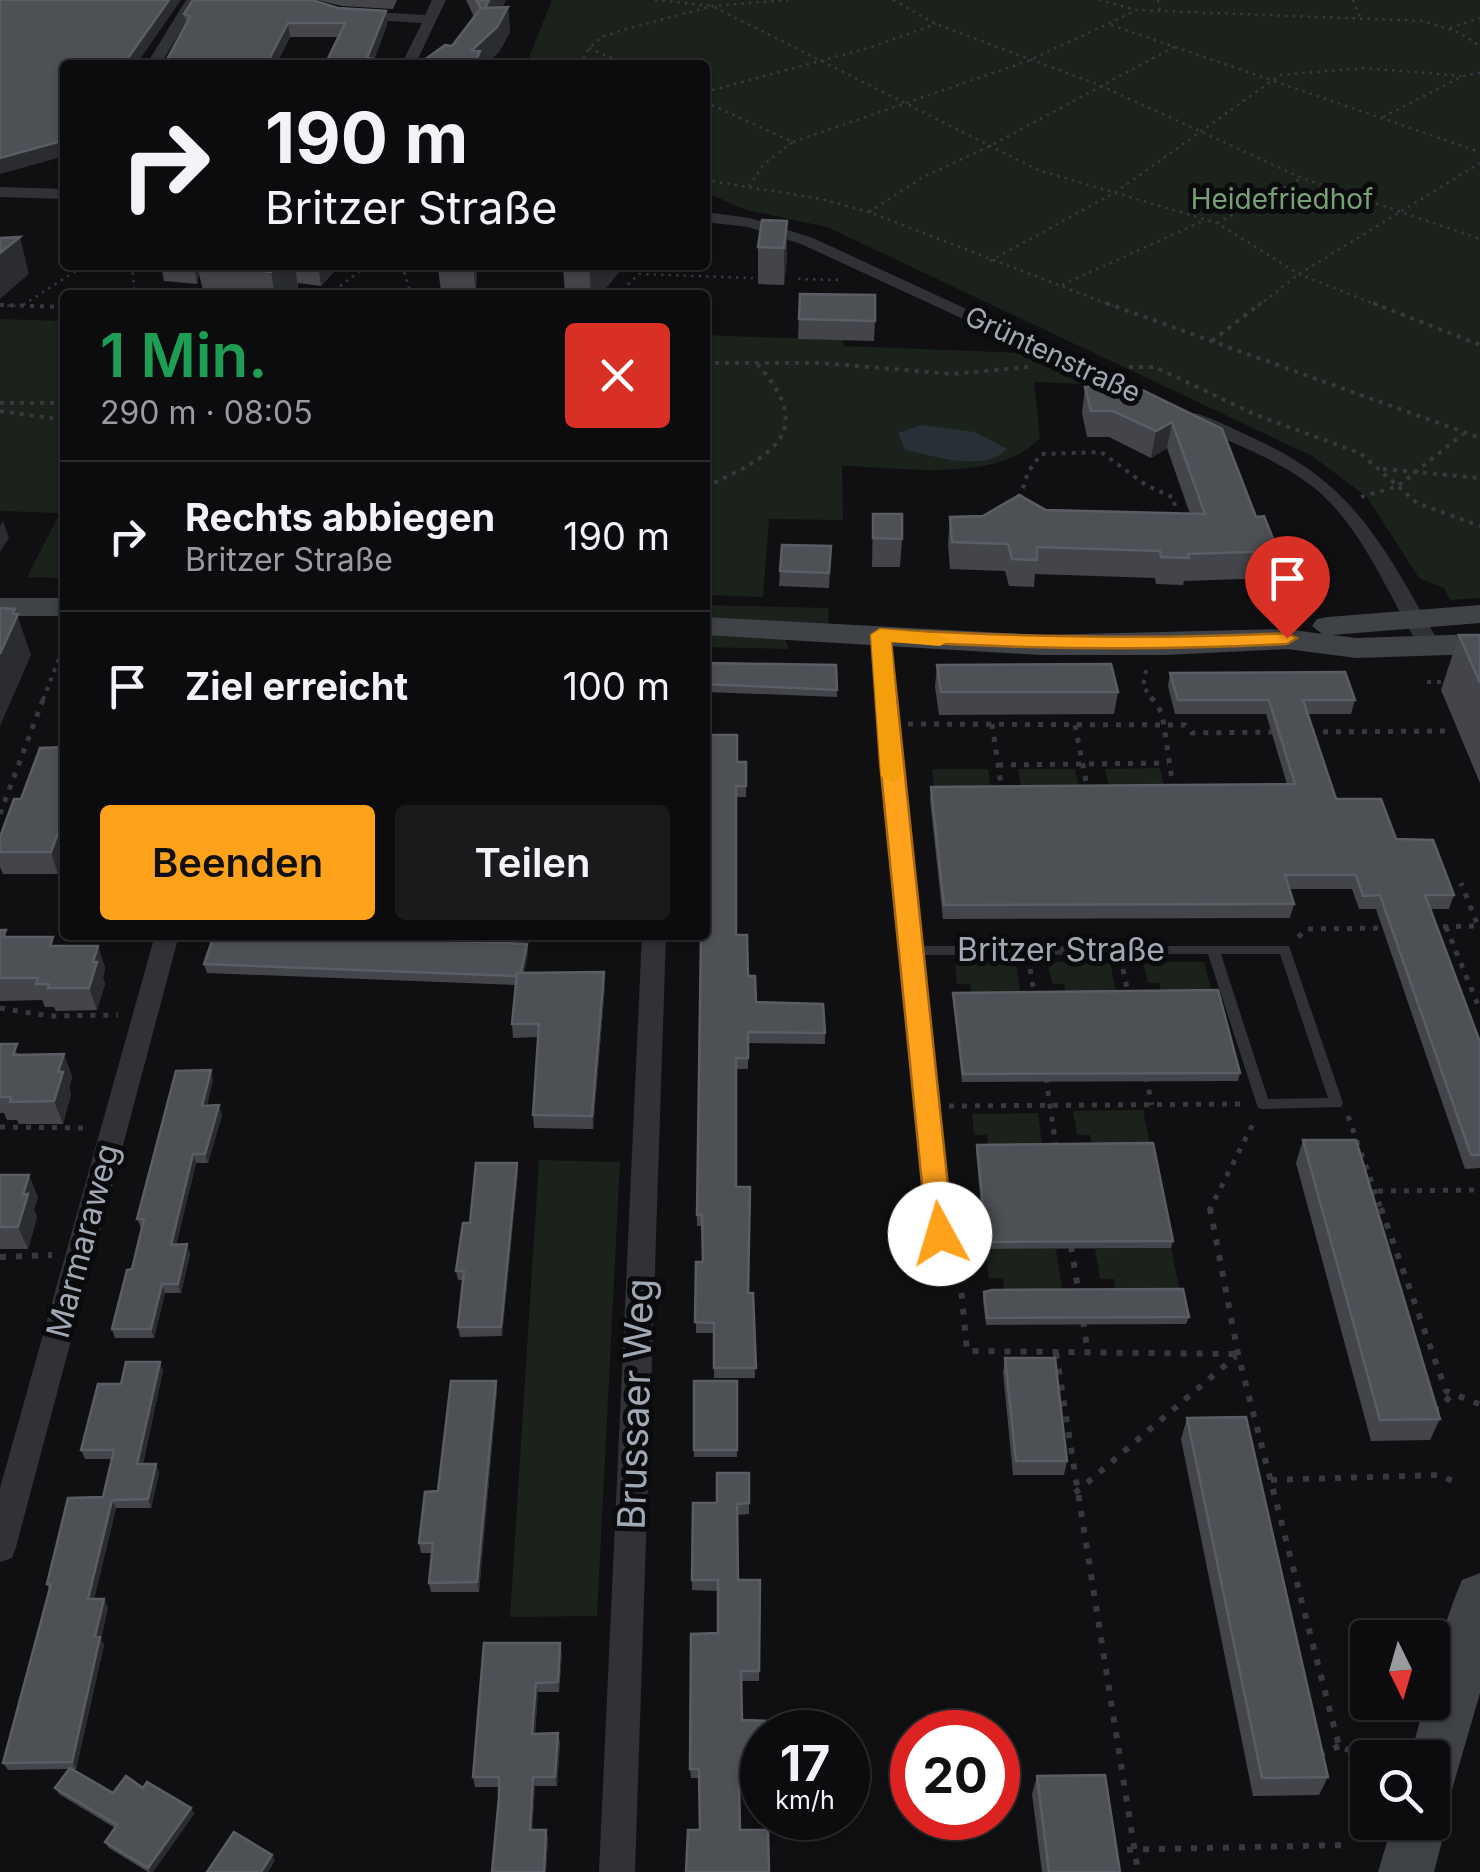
<!DOCTYPE html>
<html lang="de">
<meta charset="utf-8">
<style>
body{margin:0;font-family:Inter,sans-serif;background:#1a1a1c;color:#f1f3f6;height:100vh;display:flex;flex-direction:column;font-size:38px;white-space:nowrap}
*{box-sizing:border-box;margin:0}
p{font-size:32px;color:#9a9b9e}
.icon{flex:none;width:55px;height:55px;fill:none;stroke:currentColor;stroke-width:2;stroke-linecap:round;stroke-linejoin:round}
.map{position:relative;flex:1;overflow:hidden}
.panel{position:absolute;left:60px;top:290px;width:650px;height:650px;display:flex;flex-direction:column;background:#0c0c0e;border-radius:10px;box-shadow:0 2px 8px #0004,0 0 0 2px #2c2c2e}
.panel>*{flex:none}
.banner{position:absolute;left:60px;top:60px;width:650px;height:210px;border-radius:10px;box-shadow:0 2px 8px #0004,0 0 0 2px #2c2c2e;background:#0c0c0e;color:#f1f3f6;overflow:hidden}
.needle{width:65px;rotate:175deg}
.fabs{position:absolute;left:1350px;top:1620px;display:grid;gap:20px}
.fabs a{display:grid;place-items:center;width:100px;height:100px;border-radius:10px;background:#0c0c0e;box-shadow:0 2px 8px #0004,0 0 0 2px #2c2c2e;font-size:50px}
.speed{position:absolute;left:740px;top:1710px;display:flex;gap:20px;font-size:50px;font-weight:700;text-align:center}
.speed>*{display:grid;place-content:center;width:130px;height:130px;border-radius:50%;background:#0c0c0e;box-shadow:0 2px 8px #0004,0 0 0 2px #2c2c2e;line-height:1}
.speed small{font-size:25px;font-weight:400}
.speed .limit{border:15px solid #d22;background:#fff;color:#111}
.pin{position:absolute;display:grid;place-items:center;width:85px;height:85px;color:#fff;margin:-102px -42px;border-radius:50% 50% 50% 0;rotate:-45deg;box-shadow:0 0 10px #0007}
.pin .icon{rotate:45deg}
.me{position:absolute;width:110px;margin:-55px;rotate:354deg;stroke-linejoin:round;filter:drop-shadow(0 0 8px #0008)}
.turn{display:flex;align-items:center;gap:35px;height:210px;padding:0 40px;font-size:45px}
.turn .icon{width:130px;height:130px;stroke-width:2.5}
.turn b{display:block;font-size:70px;line-height:85px}
.round{display:grid;place-items:center;flex:none;width:105px;height:105px;border-radius:10px;background:#1a1a1c}
.overview{display:flex;align-items:center;justify-content:space-between;height:170px;padding:0 40px}
h1{font-size:60px;font-weight:600;line-height:75px;color:#1e9e55}
.cta{display:flex;gap:20px;margin-top:auto;padding:20px 40px}
.cta a{flex:1;height:115px;border-radius:10px;background:#ffa21b;color:#111;font-size:40px;font-weight:600;line-height:115px;text-align:center}
.cta a+a{background:#1a1a1c;color:#f1f3f6}
ul{padding:0;list-style:none}
li{display:flex;align-items:center;gap:30px;height:150px;padding:0 40px;border-top:2px solid #2c2c2e}
li div{flex:1}
li b{display:block;font-size:38px}
li em{font-style:normal}
.map>svg:first-child{display:block}
.green{fill:#1a221b}
.water{fill:#263036}
.lines{fill:none;stroke-linecap:round;stroke-linejoin:round}
.path-far3{stroke:#37393e;stroke-width:2.5;stroke-dasharray:2.5 5;stroke-linecap:butt}
.path-far2{stroke:#37393e;stroke-width:4;stroke-dasharray:4 6;stroke-linecap:butt}
.path-far1{stroke:#37393e;stroke-width:5;stroke-dasharray:5 8;stroke-linecap:butt}
.path{stroke:#37393e;stroke-width:6;stroke-dasharray:6 10;stroke-linecap:butt}
.lane{fill:#313237;fill-rule:evenodd}
.street{fill:#313237;fill-rule:evenodd}
.secondary{fill:#3f4247;fill-rule:evenodd}
.wall{fill:#43454a}
.shaded-wall{fill:#2a2c2f}
.building{fill:#4d5055;stroke:#5a5e64;stroke-width:2.5}
.route{fill:#ffa21b;stroke:#a66912;stroke-width:2.5}
.slow{fill:#f59e0b}
.labels{text-anchor:middle;stroke-width:10;stroke-linejoin:round;paint-order:stroke}
.far-park-label{font-size:28px;fill:#76a175;stroke:#0b0b0d}
.far-street-label{font-size:28px;fill:#a0a8b4;stroke:#0b0b0d}
.street-label{font-size:32px;fill:#a0a8b4;stroke:#0b0b0d}
.near-street-label{font-size:38px;fill:#a0a8b4;stroke:#0b0b0d}
</style>
<div class="map">
<svg width="1480" height="1872" viewBox="0 0 1480 1872">
<rect width="100%" height="100%" fill="#101012"/>
<path class="green" d="M552,0H1480V598L1450,600L1444,588L1419,578L1367,497L1312,456L827,227L746,210L705,192V65H526Z
M0,319L65,321V578L27,577L60,513L0,511Z
M705,335L843,340L844,346L1022,353L1084,384L1034,382L1040,438C999,484 900,467 842,466L843,520L769,519L763,597L705,595Z
M705,605L829,608L828,625L705,620Z
M705,633L784,636L789,649L705,647Z
M1160,768L1167,798L1109,787L1105,769Z
M932,769H988L993,799L934,787Z
M1018,769H1075L1081,799L1021,787Z
M1110,961L1117,998H1067L1064,984H1052L1048,962Z
M1016,962L1021,998H972L970,984H957L955,963Z
M1143,962H1204L1213,997L1163,998L1159,983H1148Z
M1143,1110L1151,1151H1093L1090,1135H1077L1073,1111Z
M1038,1113L1043,1152H989L987,1135H974L972,1114Z
M539,1160L620,1162L597,1616L510,1617Z
M1171,1248L1181,1296L1117,1297L1114,1279H1100L1095,1249Z
M985,1249H1056L1063,1297H1005L1003,1278L989,1279Z"/>
<path class="water" d="M921,425L975,432L1007,449C983,473 934,456 905,450L898,433Z"/>
<g class="lines">
<path class="path-far3" d="M655,0L712,6L1038,170L1217,223L1299,274L1379,306
M893,0L936,24L1099,85L1302,178L1480,239
M1099,0L1136,10L1424,21L1460,33L1480,46
M1158,0L1160,11
M1353,0L1361,19
M1111,25L1480,152
M1450,28L1480,18
M589,48L627,65
M580,65L589,48L602,37L623,30L712,6L788,0
M705,92L872,47L936,24
M705,102L793,142L764,164L749,186
M1383,117L1463,76L1480,73
M793,142L1028,61L1135,11
M705,180L821,199L869,212L1113,306
M869,212L925,176L988,147L1174,47
M1217,223L1302,178
M990,261L1116,192L1280,75L1363,68L1463,76
M132,265L135,295
M402,265L411,295
M798,279L842,280
M1062,285L1205,220
M328,295L368,265
M617,295L639,274L753,278
M0,305L16,306
M23,305L85,265
M1258,306L1299,274L1480,163"/>
<path class="path-far2" d="M1106,303L1480,438
M1373,303L1480,345
M0,305L65,307
M1212,341L1261,303
M705,363H821L952,374L1028,367
M1129,367H1155L1256,415L1360,453L1417,503L1480,526
M0,403H65
M0,411L65,420
M1383,469L1480,478
M705,487C769,457 819,434 758,365
M1361,497L1398,486L1463,434
M1020,498L1028,472L1041,454L1101,452L1146,485L1174,498L1176,520
M1292,603L1299,616
M1146,670L1143,686L1153,700
M1427,682H1447
M43,700L65,643"/>
<path class="path-far1" d="M1151,697L1162,713L1173,787
M908,724L1185,725L1192,733L1274,732
M992,724L1002,791
M1075,725L1088,791
M1310,732L1447,731
M998,765L1168,763
M0,814L44,697
M1430,927L1478,926L1461,883
M1446,927L1480,1010
M1298,937L1307,929L1384,928
M1030,969L1035,998
M1123,969L1129,998
M0,1008L49,1016L118,1015
M1146,1077L1152,1105
M1046,1078L1056,1147
M949,1106L1243,1104
M1348,1116L1382,1211
M0,1127L85,1128
M1378,1191L1480,1190
M1209,1211L1254,1122"/>
<path class="path" d="M1210,1208L1238,1354L1339,1746L1368,1758
M1381,1208L1446,1391L1479,1404
M957,1245L967,1351L1238,1354
M1071,1246L1079,1295
M0,1257L52,1255
M1083,1321L1088,1354
M1056,1353L1138,1872
M1433,1409H1439L1453,1393
M1271,1480L1439,1475L1455,1482
M1075,1493L1236,1356
M1319,1755L1339,1746
M1111,1850L1348,1845"/>
<path class="lane" d="M880,632L885,635L892,724L916,946H1289L1343,1103L1341,1107L1263,1109L1258,1108L1208,954L917,955L947,1234L945,1238L940,1240L935,1238L933,1234L880,724L875,635ZM1221,954H1280L1328,1098L1268,1099Z"/>
<path class="street" d="M186,0H200L160,65H146Z
M280,0H302L341,10L425,15L432,0H446L415,65H401L422,23L341,18Z
M0,187L65,189V199L0,197Z
M705,212L750,218L813,238L1158,398L1155,402H1143L801,244L748,227L705,222Z
M1195,413C1215,419 1234,429 1253,438C1360,486 1385,552 1442,647L1439,652H1423C1389,599 1367,534 1318,491C1281,460 1232,443 1188,423V415Z
M155,935H179L16,1547L12,1558L0,1562V1488Z
M642,935H666L635,1872H599Z"/>
<path class="secondary" d="M0,598H65V616H0Z
M1480,605V623L1332,635L1356,638L1480,634V654L1356,658L1287,649L1165,655H1041L705,635V617L1041,635L1287,629L1322,634L1312,626L1317,619L1328,617Z
M1480,1573V1693L1451,1793L1433,1800L1439,1803L1447,1822L1434,1872H1378L1393,1822H1432V1758H1410L1425,1702H1432C1432,1662 1446,1618 1462,1580Z"/>
</g>
<path class="wall" d="M317,0H397L393,9L342,6Z
M466,0H506L502,7H508L510,32L499,52L485,65H419L452,46L474,17Z
M338,8L386,11L387,25L374,60L375,65H325L339,37H290L276,65H164L186,24L184,14Z
M787,221V258L784,285L758,284V247Z
M161,265H340L321,286L298,283V288L291,295H204L199,274L197,284L164,281Z
M429,265H477L476,294L448,295L447,291H441L438,268Z
M563,265H625L600,295H565Z
M800,294L875,321L874,341L798,339Z
M1085,387L1222,429L1256,517L1278,551L1272,578L1184,581L1183,585L1156,584L1155,578L1035,574L1034,587L1009,586L1005,571L950,569L948,544L950,517L983,516L1046,510L1190,514L1167,448L1151,458L1109,437H1087L1082,413Z
M873,514L902,539L900,567H872Z
M831,546L829,588L779,586L780,571Z
M1459,635H1480V783L1441,690Z
M836,665L837,697L707,692L706,684Z
M937,665L1118,692L1114,714L939,715L935,687Z
M1170,673L1355,700L1351,714H1308L1336,799L1396,839L1454,895L1449,909H1430L1480,1042V1168L1465,1169L1376,909H1359L1352,889H1290L1294,904L1290,918L943,919L930,800L931,787L1287,784L1266,714H1175L1168,686Z
M65,747L58,874H3L0,867V852L21,799Z
M737,762L746,786V797H736V935L756,1002L825,1033V1044L748,1043V1069H736V1187L748,1293H753L755,1378H714V1333H696V1262H703L702,1226H697V1215Z
M0,930L8,937L57,946H98L105,968L103,978L105,984L97,1010L56,1011L54,1007H45L42,1000L0,1001Z
M527,944L528,953L524,973L605,986L593,1129L534,1128L533,1115L538,1037L513,1038L512,1024L515,985L207,973L204,964Z
M953,993L1240,1073L1238,1081L962,1082L953,1000Z
M0,1044L21,1055L64,1054L72,1077L69,1088L71,1094L63,1124H19L17,1120H7L4,1113H0Z
M213,1079L207,1105L222,1115L208,1163H196L176,1245L190,1254L181,1293H165L154,1338H115L112,1329L132,1269L142,1228H141L137,1219Z
M1303,1140L1440,1419L1430,1440L1371,1441L1296,1163Z
M977,1145L1173,1241L1171,1248L978,1249L975,1224L976,1217H982L976,1152Z
M518,1172L502,1336L460,1337L458,1327L463,1280H458L456,1271L470,1223Z
M0,1175L38,1197L34,1210L37,1217L28,1249H0Z
M984,1292L1189,1317L1186,1324L986,1325L983,1300Z
M1005,1358L1067,1461L1064,1475H1013L1003,1372Z
M163,1370L143,1464H156L159,1473L151,1508H116L94,1599L108,1607L101,1639L104,1645L76,1769H73L113,1793L143,1788L191,1808L194,1814L153,1872H148L109,1848L105,1842L115,1828L59,1794L55,1788L69,1769L8,1770L3,1763L49,1589L47,1584L103,1497L112,1459H85L81,1450L121,1384Z
M496,1381L497,1391L479,1592H431L429,1583L432,1553H421L419,1543L438,1491Z
M694,1381H737V1457H694Z
M1187,1418L1328,1777L1319,1795L1253,1796L1181,1439Z
M749,1473V1514L737,1515L738,1580H760L759,1681H742V1720L762,1732V1792L739,1791L700,1830L699,1778H691L690,1769L718,1633V1591L692,1590L693,1503H717Z
M484,1643L562,1653L559,1692H538L535,1734L558,1733L560,1743L557,1786H535L532,1830H546L548,1839L546,1872L499,1797V1787H475L473,1777Z
M1037,1776L1120,1872H1042L1032,1794Z"/>
<path class="shaded-wall" d="M169,0H181L136,65H123Z
M489,0H506L487,32L485,8Z
M508,7L510,32L499,52L485,65H473L472,50Z
M386,11L387,25L374,60L375,65H368L367,58Z
M288,23L290,37L276,65H266Z
M65,140V156L0,174V158Z
M787,221V258L784,285V248Z
M20,237L29,274L0,299V253Z
M194,265H198L199,274L197,284Z
M278,265H295L298,288L291,295H275L271,272Z
M318,265H340L321,286Z
M474,265H477L476,294L473,266Z
M589,265H625L600,295H591Z
M1172,422L1167,448L1151,458L1156,431Z
M3,521L9,538L0,552V526Z
M15,609L31,655L0,726V654Z
M65,814V856L58,874L51,852Z
M527,944L528,953L522,985L521,976Z
M98,946L105,968L103,978L105,984L97,1010L89,988L93,962Z
M604,972L605,986L593,1129L592,1116Z
M64,1054L72,1077L69,1088L71,1094L63,1124L54,1101L58,1072Z
M211,1070L213,1079L205,1115L202,1106Z
M219,1105L222,1115L208,1163L205,1154Z
M193,1154L196,1163L174,1254L171,1245Z
M517,1163L518,1172L502,1336L501,1327Z
M29,1175L38,1197L34,1210L37,1217L28,1249L18,1227L23,1195Z
M187,1244L190,1254L181,1293L178,1284Z
M162,1284L165,1293L154,1338L151,1329Z
M160,1362L163,1370L141,1473L137,1464Z
M496,1381L497,1391L479,1592L477,1582Z
M156,1464L159,1473L151,1508L148,1499Z
M112,1500L116,1508L92,1608L88,1599Z
M104,1599L108,1607L101,1639L104,1645L76,1769L72,1762Z
M560,1643L562,1653L559,1692L558,1682Z
M536,1683L538,1692L534,1743L532,1734Z
M558,1733L560,1743L557,1786L555,1777Z
M533,1777L535,1786L532,1839L530,1830Z
M191,1808L194,1814L153,1872H150L148,1868Z
M546,1830L548,1839L546,1872H544Z
M272,1855L275,1861L268,1872H261Z"/>
<path class="building" d="M0,0H169L123,65H65V140L0,158Z
M193,0H312L338,8L386,11L367,58L374,59L371,65H325L345,23H288L266,65H164L190,17L184,14Z
M476,0H489L485,8L508,7L497,27L472,50L480,51L474,65H419L420,63L445,45L452,46L481,8Z
M762,220L787,221L784,248L758,247Z
M20,237L0,253V238Z
M161,265H194V268Z
M214,265H278L271,272Z
M445,265H474L445,267Z
M800,294L875,295V321L799,319Z
M1124,381L1222,429L1256,517L1264,516L1278,551L1188,554L1189,558L1161,557L1160,551L1037,547V560L1012,559L1008,544L952,542L950,517L983,516L1019,495L1046,510L1205,514L1172,422L1156,431L1113,411H1091L1085,387H1115Z
M873,514H902V539L873,538Z
M782,545L831,546L829,573L780,571Z
M0,608L15,609L13,614H18L0,654Z
M1459,635H1480V683Z
M707,663L836,665L837,690L706,684Z
M1111,664L1118,692H941L937,665Z
M1345,672L1355,700H1303L1336,799H1381L1396,839L1433,840L1454,895H1425L1480,1042V1155H1471L1380,895L1363,896L1356,875H1285L1294,904L944,905L931,787L1295,784L1269,700H1178L1170,673Z
M710,735H737V762H746V786H736V935H747L748,976H755L756,1002L823,1004L825,1033L748,1032V1058H736V1187H750L748,1293H753L756,1368H714V1323L695,1322L696,1262H703L702,1215H697L701,935H705V745H710Z
M65,747V814L51,852H0V837L14,799H21L40,748Z
M0,930H6L3,937H53L50,946H98L93,962H97L89,988H48L49,984H36L38,978H0Z
M214,935H305L527,944L521,973H517L516,976L204,964Z
M604,972L592,1116L533,1115L539,1024H512L517,973Z
M1218,990L1240,1073L963,1074L953,993Z
M0,1044H17L13,1055L64,1054L58,1072H63L54,1101L10,1102L11,1097H0Z
M211,1070L202,1106L219,1105L205,1154H193L171,1245L187,1244L178,1284H162L151,1329H112L127,1270L132,1269L144,1219H137L176,1071Z
M1303,1140H1356L1440,1419L1380,1420Z
M1153,1143L1173,1241L979,1242L976,1217H984L977,1145Z
M476,1163H517L501,1327H458L464,1271H456L463,1223H470Z
M0,1175H29L23,1195L28,1194L18,1227H0Z
M1183,1289L1189,1317L987,1318L984,1292L992,1290Z
M1005,1358H1055L1067,1461H1016Z
M126,1362H160L137,1464H156L148,1499L112,1500L88,1599H104L95,1636L100,1637L72,1762L3,1763L51,1584H47L68,1498L103,1497L114,1450H81L98,1384H121Z
M451,1381H496L477,1582L429,1583L433,1543H419L425,1492L438,1491Z
M694,1381H737V1450H694Z
M1246,1417L1328,1777L1262,1778L1187,1418Z
M717,1473H749V1503L737,1504L738,1580H760L759,1671H741L742,1720L771,1721V1732H762V1782H739L740,1830H768L769,1872H686L688,1830H700L699,1769H690L691,1634L718,1633V1580H692L693,1503H717Z
M484,1643H560L558,1682L536,1683L532,1734L558,1733L555,1777H533L530,1830H546L544,1872H492L499,1797V1777H473Z
M70,1768L113,1793L126,1776L143,1788L147,1782L191,1808L148,1868L105,1842L117,1825L55,1788Z
M1105,1775L1120,1872H1049L1037,1776Z
M234,1832L272,1855L261,1872H207Z"/>
<path class="route" d="M880,629C1017,637 1151,640 1287,633L1297,638L1287,644C1154,651 1024,649 891,641L953,1234L949,1241L940,1244L931,1241L927,1234L880,762L871,635Z"/>
<path class="slow" d="M880,629L940,634L950,640L940,646L891,642L902,776L892,783L881,776L871,635Z"/>
<g class="labels">
<g class="far-park-label">
<text x="1282" y="209">Heidefriedhof</text>
</g>
<g class="far-street-label">
<text transform="translate(1053 354) rotate(25)" y="10">Grüntenstraße</text>
</g>
<g class="street-label">
<text x="1061" y="961">Britzer Straße</text>
<text transform="translate(83 1241) rotate(-75)" y="11">Marmaraweg</text>
</g>
<g class="near-street-label">
<text transform="translate(636 1404) rotate(-88)" y="13">Brussaer Weg</text>
</g>
</g>
</svg>
<div class="fabs">
<a><svg class="needle" viewBox="-14 -14 28 28"><path d="M0-13l5 13h-10z" fill="#e53935"/><path d="M0 13l5-13h-10z" fill="#9a9b9e"/></svg></a>
<a><svg class="icon" aria-label="search" viewBox="0 0 24 24"><circle cx="10" cy="10" r="6"/><path d="M15 15l6 6"/></svg></a>
</div>
<div class="speed"><div>17<small>km/h</small></div><div class="limit">20</div></div>
<div class="pin" style="left:1287px;top:638px;background:#d93025"><svg class="icon" aria-label="arrive" viewBox="0 0 24 24"><path d="M6 21V4h12l-3 4 3 4H6"/></svg></div>
<svg class="me" style="left:940px;top:1234px" viewBox="-20 -20 40 40"><circle r="19" fill="#fff"/><path d="M0-13L10 11 0 6-10 11z" fill="#ffa21b"/></svg>
<div class="banner">
<div class="turn"><svg class="icon" aria-label="right" viewBox="0 0 24 24"><path d="M7 20v-9h11M14 6l5 5-5 5"/></svg><div><b>190 m</b>Britzer Straße</div></div>
</div>
<section class="panel">
<div class="overview"><div><h1>1 Min.</h1><p>290 m · 08:05</p></div><a class="round" style="background:#d93025;color:#fff"><svg class="icon" aria-label="close" viewBox="0 0 24 24"><path d="M6 6l12 12M18 6L6 18"/></svg></a></div>
<ul>
<li><svg class="icon" aria-label="right" viewBox="0 0 24 24"><path d="M7 20v-9h11M14 6l5 5-5 5"/></svg><div><b>Rechts abbiegen</b><p>Britzer Straße</p></div><em>190 m</em></li>
<li><svg class="icon" aria-label="arrive" viewBox="0 0 24 24"><path d="M6 21V4h12l-3 4 3 4H6"/></svg><div><b>Ziel erreicht</b></div><em>100 m</em></li>
</ul>
<div class="cta"><a>Beenden</a><a>Teilen</a></div>
</section>
</div>
